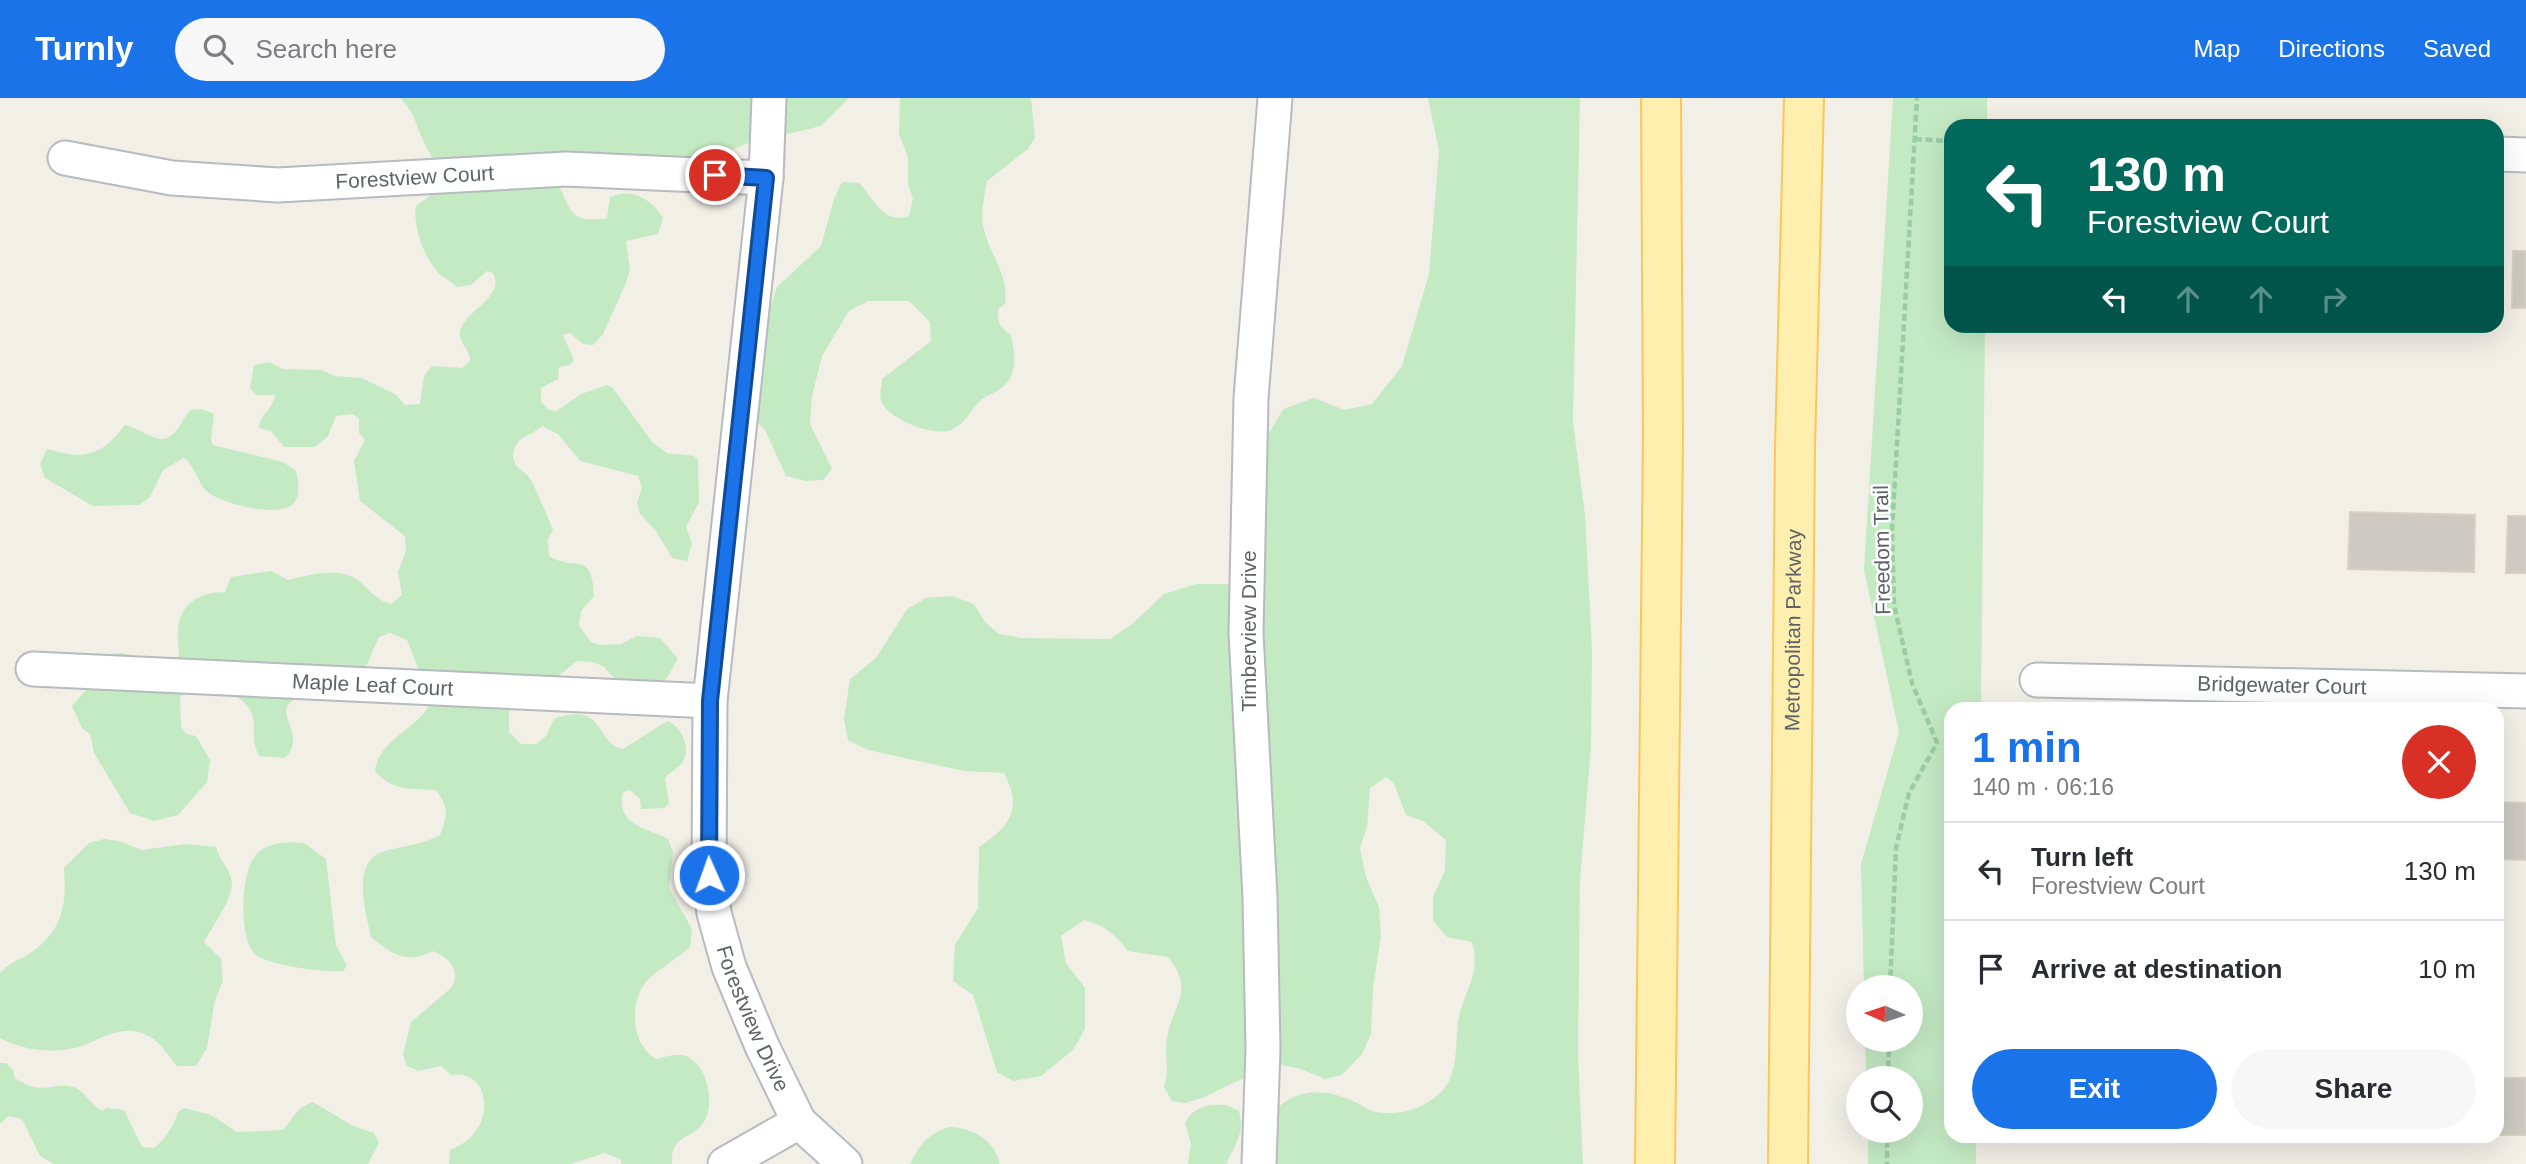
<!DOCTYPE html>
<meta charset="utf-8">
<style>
body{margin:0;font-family:Arial,sans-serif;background:#f7f7f7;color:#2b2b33;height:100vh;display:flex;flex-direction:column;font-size:26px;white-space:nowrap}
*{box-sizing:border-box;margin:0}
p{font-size:23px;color:#7c7c81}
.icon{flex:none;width:38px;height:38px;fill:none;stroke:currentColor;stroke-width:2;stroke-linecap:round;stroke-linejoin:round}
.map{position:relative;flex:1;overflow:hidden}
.details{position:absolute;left:1944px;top:604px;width:560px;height:441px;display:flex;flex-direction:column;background:#fff;border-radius:21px;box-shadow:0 7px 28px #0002}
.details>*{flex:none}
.top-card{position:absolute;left:1944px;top:21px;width:560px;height:214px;border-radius:21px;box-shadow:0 7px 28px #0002;background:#00695c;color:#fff;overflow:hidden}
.needle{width:46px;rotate:273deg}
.controls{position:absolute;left:1846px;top:877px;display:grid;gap:14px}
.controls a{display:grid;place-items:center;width:77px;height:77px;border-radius:50%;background:#fff;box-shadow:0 7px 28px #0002;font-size:35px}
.pin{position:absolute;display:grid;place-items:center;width:60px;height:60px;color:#fff;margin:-30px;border:4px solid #fff;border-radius:50%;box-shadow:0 2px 7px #0007}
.me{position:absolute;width:77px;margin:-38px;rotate:358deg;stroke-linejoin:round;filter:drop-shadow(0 0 5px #0008)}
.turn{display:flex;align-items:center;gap:24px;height:147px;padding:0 28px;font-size:32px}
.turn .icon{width:91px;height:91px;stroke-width:2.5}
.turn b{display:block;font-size:49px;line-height:60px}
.lanes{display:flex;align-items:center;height:66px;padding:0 28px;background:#0003;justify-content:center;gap:35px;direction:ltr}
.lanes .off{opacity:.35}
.round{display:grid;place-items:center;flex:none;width:74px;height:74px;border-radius:37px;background:#f7f7f7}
.head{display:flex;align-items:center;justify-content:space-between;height:119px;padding:0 28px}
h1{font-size:42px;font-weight:700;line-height:52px;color:#1a73e8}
.action{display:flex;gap:14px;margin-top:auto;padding:14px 28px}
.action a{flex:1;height:80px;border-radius:42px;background:#1a73e8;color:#fff;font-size:28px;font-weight:700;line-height:80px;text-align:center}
.action a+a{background:#f7f7f7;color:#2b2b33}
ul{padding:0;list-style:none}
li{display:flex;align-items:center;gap:21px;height:98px;padding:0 28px;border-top:2px solid #e1e1e2}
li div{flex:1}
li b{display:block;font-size:26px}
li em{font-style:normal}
header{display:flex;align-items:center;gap:42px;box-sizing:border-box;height:98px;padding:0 35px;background:#1a73e8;color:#fff}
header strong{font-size:33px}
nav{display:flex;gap:38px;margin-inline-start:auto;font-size:24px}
.search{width:490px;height:63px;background:#f7f7f7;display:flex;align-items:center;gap:18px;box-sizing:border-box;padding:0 24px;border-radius:38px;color:#7c7c81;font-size:26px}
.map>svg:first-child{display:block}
.green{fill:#c4eac3}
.building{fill:#cdcac4;stroke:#d7d1c5;stroke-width:2}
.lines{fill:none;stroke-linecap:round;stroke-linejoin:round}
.minor-casing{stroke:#b7babf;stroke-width:37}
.primary-casing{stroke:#fbc757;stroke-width:42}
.path{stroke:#9bcca8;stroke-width:4.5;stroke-dasharray:7 3.5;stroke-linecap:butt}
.minor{stroke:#fff;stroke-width:33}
.primary{stroke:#ffefaf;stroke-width:38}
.route-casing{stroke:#114b97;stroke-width:18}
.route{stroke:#1a73e8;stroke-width:12}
.labels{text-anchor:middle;stroke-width:5;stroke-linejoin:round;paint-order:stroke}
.street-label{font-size:21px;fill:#5e6369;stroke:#fff}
</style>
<header>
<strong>Turnly</strong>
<div class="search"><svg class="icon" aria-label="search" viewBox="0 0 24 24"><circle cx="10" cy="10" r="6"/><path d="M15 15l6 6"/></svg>Search here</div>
<nav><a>Map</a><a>Directions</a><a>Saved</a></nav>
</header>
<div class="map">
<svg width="2526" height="1066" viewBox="0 0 2526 1066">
<rect width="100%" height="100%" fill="#f2efe7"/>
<path class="green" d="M400,0H849L821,28L749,45L718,57L636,65L556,84C572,108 566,127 607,120L610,99C631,89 652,101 663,120L658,136L626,143L630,172L626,185L603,236L593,247L583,246L570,235L563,237L574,262L570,267L559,269L558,281L541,290V304L549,312L557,313L581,296L607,287L613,290L652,344L667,355L694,358L698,362L699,404L686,429L692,445L687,463L672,460L656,433L640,416L637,405L642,389L638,378L580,363L558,336L542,328C534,336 521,338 516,347C515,347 513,356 513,357C513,368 522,372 528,378C533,383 550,424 553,432L548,441L549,458C575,474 592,451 594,498L581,513L579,528L591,544L600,547L621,546L637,538L660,540L678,561L665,583L651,594L624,591L603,568L592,564L577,563L553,582L530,587C518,575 512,572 496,579L502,604L509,611V634L521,646H536L546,638L554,621C607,602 594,646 623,651L667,623C682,628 692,651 682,665C678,670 669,675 665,680L669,705L665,710L641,711L640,701L630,692L623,694C616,727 644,729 668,741L673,754L669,790L692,831L690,849C678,860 650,876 643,888C629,910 633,948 656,961C666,959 678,954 688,959C707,968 715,1004 705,1022C694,1043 670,1034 672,1066H622L620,1061L605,1055L570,1066H449L450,1052C500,1034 491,969 451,977L441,968L418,973L407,968L403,957L411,924L451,890C462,872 449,859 432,853C408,867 391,856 371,839C366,816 351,765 382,754C402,747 421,748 440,737C448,716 449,711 436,692C413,691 391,693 375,673C379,640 418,632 431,604L407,542L390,535L379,539L361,580C344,585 300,593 289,606C278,619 306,638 285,660L259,658C253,646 254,639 254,626C253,597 218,590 195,589L180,599L181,628L186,636L196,638L210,662L207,684L178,717L154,723L130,715L94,655L90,636L82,630L72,608L96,581L105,558C124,552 130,555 144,568L177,567C181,554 177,545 178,533C179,505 201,494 225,494L231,479L271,473L288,482C309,477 340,468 359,483C370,493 377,502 391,506L402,497L398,474L406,453L405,438L360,403L354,363L365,342L359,335V321L353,316L336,318L328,338L315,349H284L271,333L259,330C260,316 273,311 275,297H256L250,290L254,267L269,264L283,271L321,272L335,278L361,280L395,296L405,307L420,306L424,278L432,268L462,270L470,263C470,251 458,244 460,233C465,212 506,199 493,175L487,173L471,187L457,189C452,184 449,183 443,179C426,166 412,128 416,108L445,87C439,70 429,56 422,40C414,22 415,15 400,0Z
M900,0H1031L1035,40L1028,51L987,83C984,100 980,116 984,132C991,159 1009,177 1005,206L998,211C997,224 1000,230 1011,237C1015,256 1019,278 1000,291C994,295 987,297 981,302C970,312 967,325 951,332C934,339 886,321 881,302C879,296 882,287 882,281L931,243L930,224L909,203H868L849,213L822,258L812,298L810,326L832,371L823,382L806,383L786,378L765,332L751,319L755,230L770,211L777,189L821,148L834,101L842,84L859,85C874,100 883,127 909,118L913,101L908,86V59L899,36Z
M1428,0H1580L1573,324L1585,417L1592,552L1591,648L1580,782L1578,956L1583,1066H1250C1256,1051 1262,1024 1274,1013C1299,988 1329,991 1357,1005C1363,1008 1370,1013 1376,1014C1391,1017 1410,1014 1423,1007C1460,988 1454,962 1458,925C1462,895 1482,877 1472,844L1447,839L1433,823V799L1445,772L1446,742L1423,723L1406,717L1394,686L1386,679L1370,690L1367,729L1360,750L1366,779L1379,809L1381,837L1373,891L1371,936L1362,956L1342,977L1325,981L1298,970L1273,966L1204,999L1186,1005L1172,1003L1164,989C1170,972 1164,957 1167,940C1172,907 1196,893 1168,859L1128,853C1115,836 1104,827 1084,822L1061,838L1066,865L1085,890V931L1073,952L1041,978L1013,983L997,974L973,897L953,883L955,847L978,810L979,749C1010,728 1023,711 1004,675L964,673L868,652L848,642L844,621L850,581L876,560L907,511L926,500L952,498L974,506L985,524L999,536L1022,540L1110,541L1132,526L1164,496L1196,486H1239L1269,335L1283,311L1314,300L1344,312L1372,306L1402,268L1429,176L1439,53Z
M1893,0H1987V28H1951V228H1985L1981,611H1951V1038H1976V1066H1868V1033L1911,1032V980H1866L1865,942H1911V889H1864L1861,766L1899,634L1864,472Z
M201,311L214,316L211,342L213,347L283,364L296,373C298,383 301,396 294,405C280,421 224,406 209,395C197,386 197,370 184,360L163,372L150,399L139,407L93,408L45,380L40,366L47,351C85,362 100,359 125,327C141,330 159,350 173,336C180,330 184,319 190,312Z
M104,741L119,743L142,752L186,746L216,749C219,761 228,769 231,780C237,796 212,829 204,844L221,861L223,883L215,902L207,950L196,968H177C169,959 162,946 152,940C121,920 97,947 69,951C46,955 20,951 0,940V875C7,866 17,863 27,857C62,835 67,809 64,770L89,745Z
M289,744L304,745L326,761L336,847L347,868L343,873C326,875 266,867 255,856C238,840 241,775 255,758C264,747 276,745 289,744Z
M0,965H6L13,972L15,980C44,1000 53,982 76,990C85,994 91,1007 102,1013L107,1010L124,1012L142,1049L154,1050C165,1041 174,1028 178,1014L184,1010L211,1017L237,1034L283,1032L300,1010L313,1004L353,1028L374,1035L379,1045L368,1066H54L40,1058L22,1021L8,1018L0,1026Z
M1226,1007L1239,1013C1245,1037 1235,1046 1226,1066H1188L1191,1046L1185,1025C1193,1009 1208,1006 1226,1007Z
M949,1029C973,1030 994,1041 1000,1066H910C919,1047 928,1036 949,1029Z"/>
<path class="building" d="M2513,153H2526V210H2512Z
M2350,414L2475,417L2474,474L2348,471Z
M2508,418H2526V475H2506Z
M2497,704L2526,705V762L2497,761Z
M2497,980H2526V1037H2497Z"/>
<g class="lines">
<defs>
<g id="minor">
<path id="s1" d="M769,0L766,80L710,603L709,777L714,815L729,869L762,948L799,1024L845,1066"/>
<path d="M2497,56L2526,57"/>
<path id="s2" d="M65,60L172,80L278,87L566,71L766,80"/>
<path id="s3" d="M33,571L710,603"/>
<path id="s4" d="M2037,582L2526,593"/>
<path d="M725,1066L799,1024"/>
<path d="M1259,1066L1263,951L1260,799L1246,535L1251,300L1275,0"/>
</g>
<g id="primary">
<path d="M1655,1066L1663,338L1661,0"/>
<path id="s5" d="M1788,1066L1795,349L1804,0"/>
</g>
</defs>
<use href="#minor" class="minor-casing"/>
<use href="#primary" class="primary-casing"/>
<path class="path" d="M1915,41L1951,43
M1890,889L1896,750L1909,695L1937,645L1912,585L1894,507L1892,433L1917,0
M1888,980L1889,942
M1887,1032V1066"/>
<use href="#minor" class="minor"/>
<use href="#primary" class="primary"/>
</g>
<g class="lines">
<defs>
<path id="route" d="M709,777L710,603L766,80L715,77"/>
</defs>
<use href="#route" class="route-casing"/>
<use href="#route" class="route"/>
</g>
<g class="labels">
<g class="street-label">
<text dy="7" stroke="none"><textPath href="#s2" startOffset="352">Forestview Court</textPath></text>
<text transform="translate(1882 452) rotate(-91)" y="7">Freedom Trail</text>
<text transform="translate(1249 533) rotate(-90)" y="7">Timberview Drive</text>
<text dy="7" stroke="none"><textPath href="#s5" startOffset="534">Metropolitan Parkway</textPath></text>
<text dy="7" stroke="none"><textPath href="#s3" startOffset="340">Maple Leaf Court</textPath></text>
<text dy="7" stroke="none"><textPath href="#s4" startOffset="245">Bridgewater Court</textPath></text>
<text dy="7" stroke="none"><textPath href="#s1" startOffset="931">Forestview Drive</textPath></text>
</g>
</g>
</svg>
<div class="controls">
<a><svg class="needle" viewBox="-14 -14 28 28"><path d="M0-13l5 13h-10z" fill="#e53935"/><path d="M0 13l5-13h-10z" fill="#7c7c81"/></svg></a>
<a><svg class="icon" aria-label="search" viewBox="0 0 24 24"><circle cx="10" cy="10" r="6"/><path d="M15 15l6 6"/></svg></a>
</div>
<div class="pin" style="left:715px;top:77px;background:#d93025"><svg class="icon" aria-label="arrive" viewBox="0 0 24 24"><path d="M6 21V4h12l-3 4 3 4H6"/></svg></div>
<svg class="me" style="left:709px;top:777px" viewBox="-20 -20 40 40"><circle r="17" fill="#1a73e8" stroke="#fff" stroke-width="3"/><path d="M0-11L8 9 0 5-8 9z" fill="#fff"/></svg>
<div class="top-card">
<div class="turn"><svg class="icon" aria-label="left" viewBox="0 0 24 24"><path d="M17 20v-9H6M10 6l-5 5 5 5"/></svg><div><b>130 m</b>Forestview Court</div></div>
<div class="lanes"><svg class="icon" aria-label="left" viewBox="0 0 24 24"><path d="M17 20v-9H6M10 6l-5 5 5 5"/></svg><svg class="icon off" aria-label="ahead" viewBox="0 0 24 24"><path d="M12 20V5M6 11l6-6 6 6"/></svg><svg class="icon off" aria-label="ahead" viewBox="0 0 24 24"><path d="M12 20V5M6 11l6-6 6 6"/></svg><svg class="icon off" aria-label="right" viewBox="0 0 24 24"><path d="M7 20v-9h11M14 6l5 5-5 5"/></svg></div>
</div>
<section class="details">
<div class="head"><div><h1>1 min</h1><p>140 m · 06:16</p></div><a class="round" style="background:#d93025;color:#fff"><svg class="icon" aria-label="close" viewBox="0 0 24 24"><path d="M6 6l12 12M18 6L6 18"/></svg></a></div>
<ul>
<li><svg class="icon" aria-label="left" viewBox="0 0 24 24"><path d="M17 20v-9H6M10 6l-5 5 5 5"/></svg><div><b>Turn left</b><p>Forestview Court</p></div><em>130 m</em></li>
<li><svg class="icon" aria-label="arrive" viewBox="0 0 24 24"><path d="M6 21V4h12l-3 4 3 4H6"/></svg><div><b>Arrive at destination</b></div><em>10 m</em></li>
</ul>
<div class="action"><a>Exit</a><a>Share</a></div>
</section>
</div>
